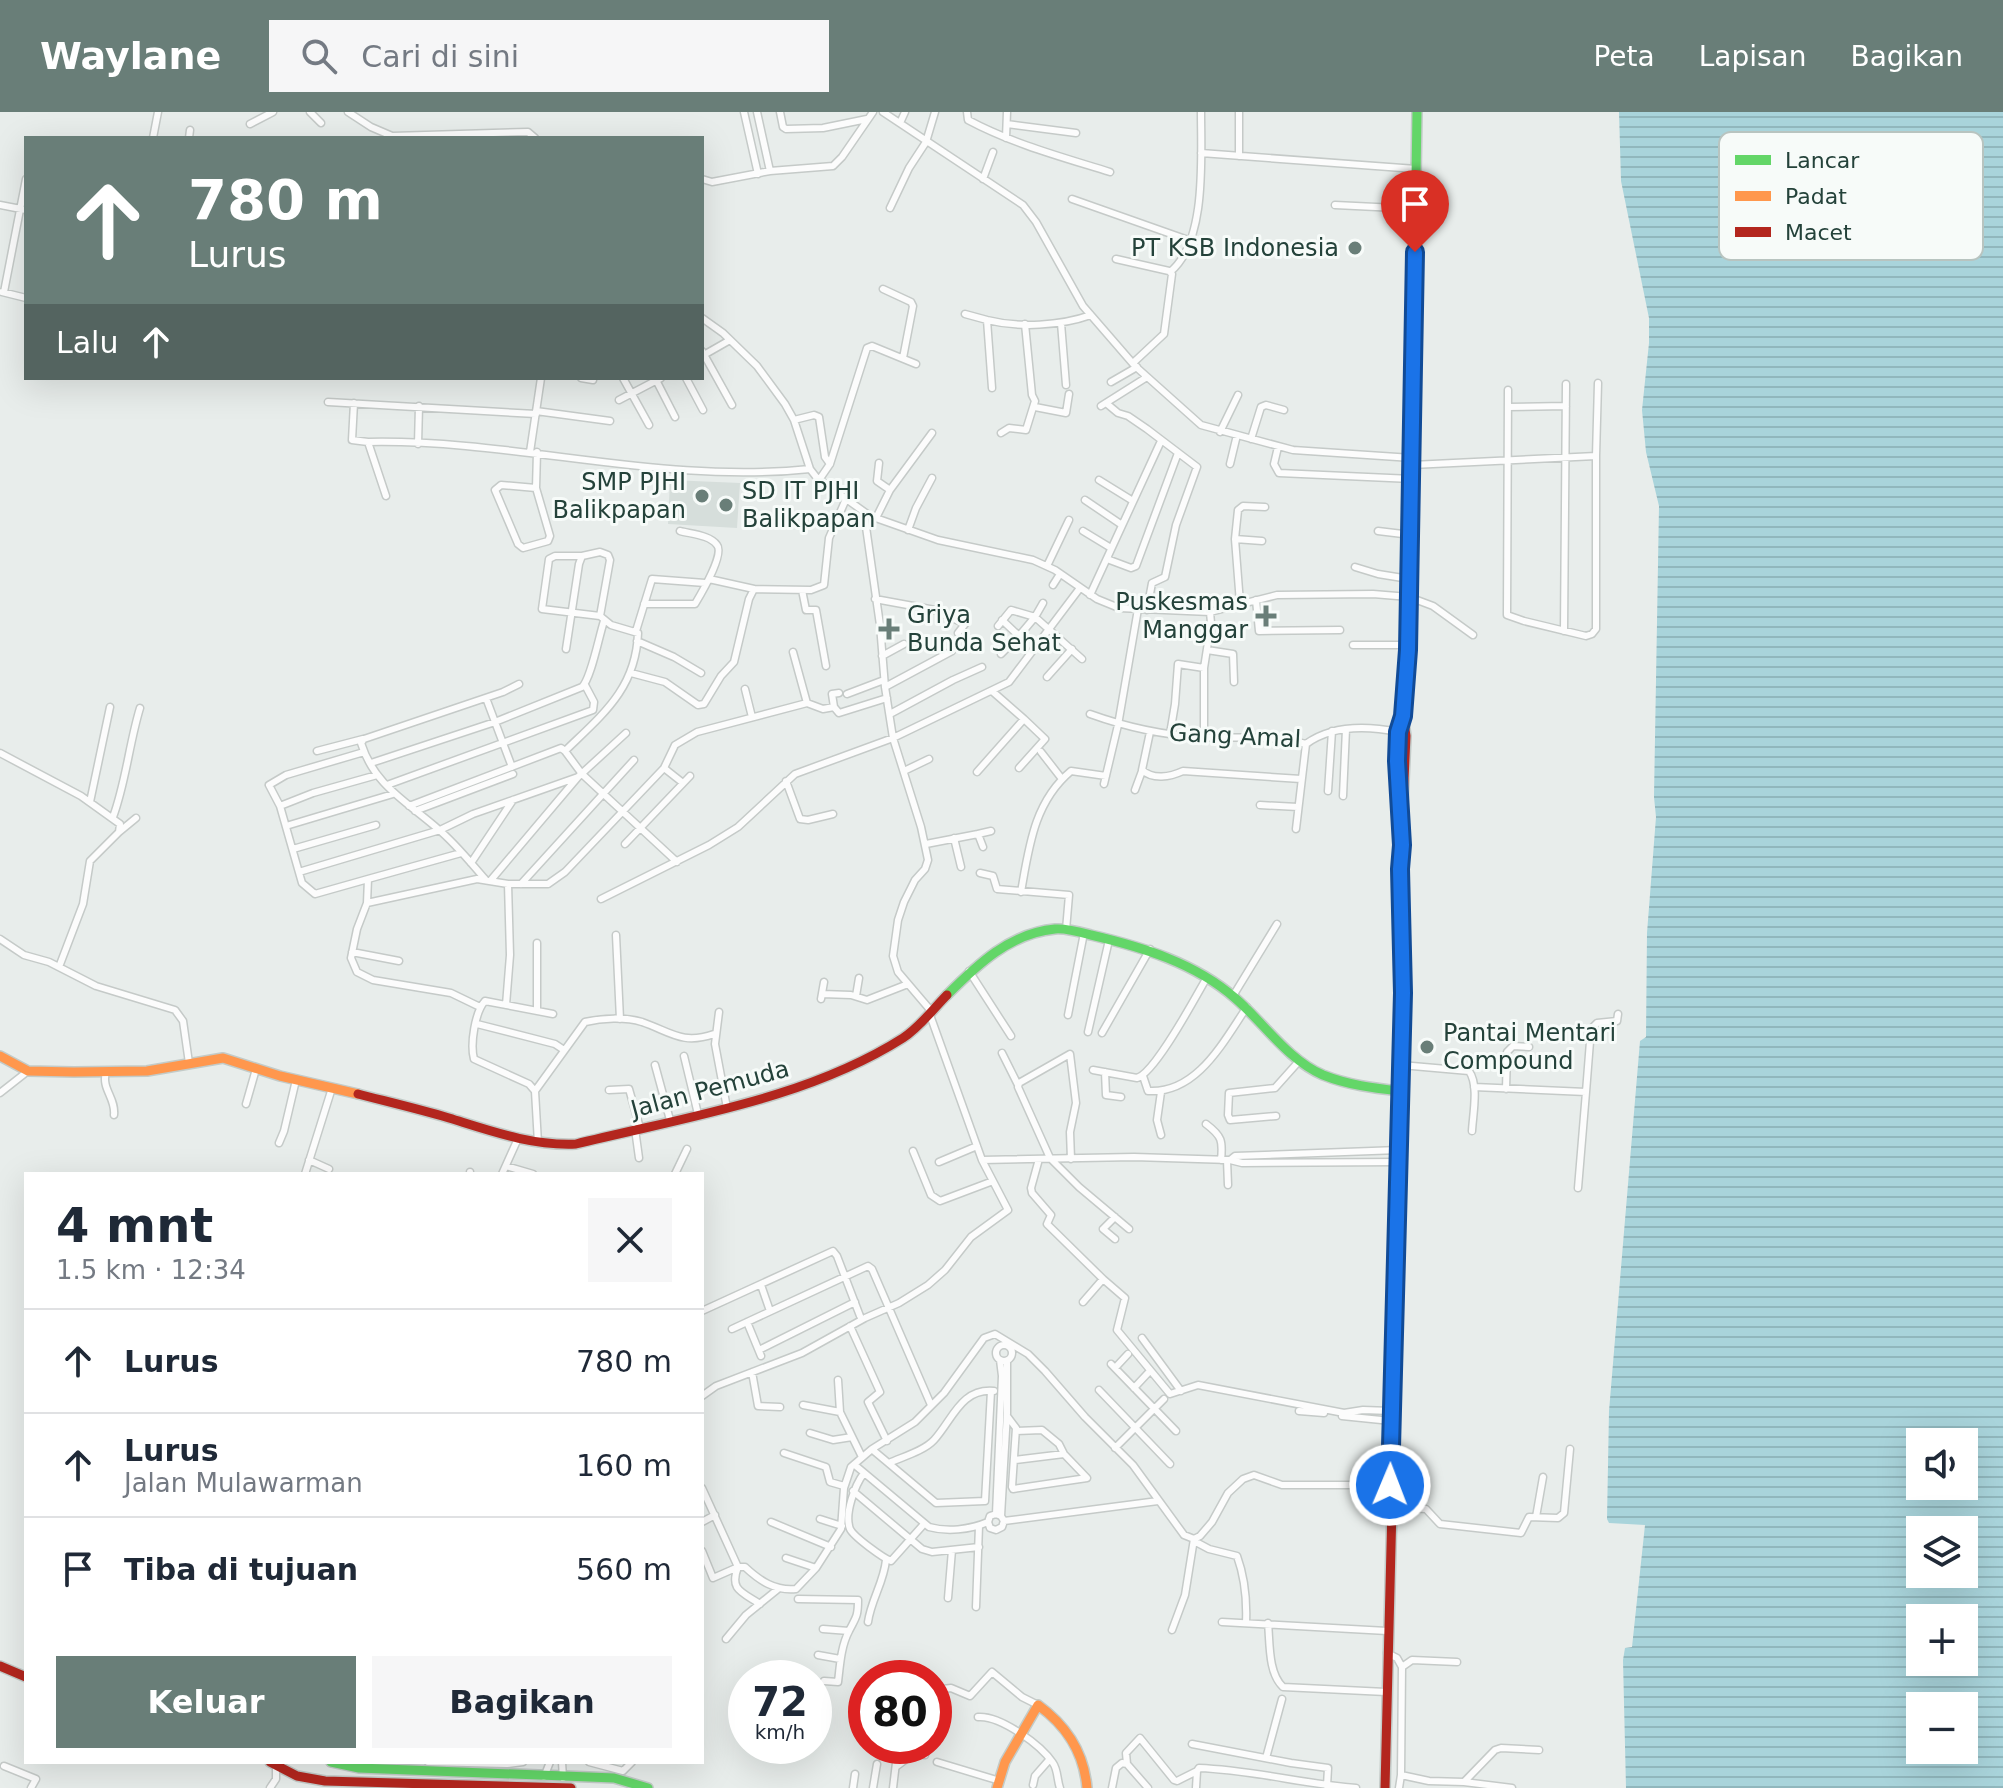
<!DOCTYPE html>
<html lang="id">
<meta charset="utf-8">
<style>
body{margin:0;font-family:"DejaVu Sans",sans-serif;background:#f6f6f7;color:#1f2937;height:100vh;display:flex;flex-direction:column;font-size:30px;white-space:nowrap}
*{box-sizing:border-box;margin:0}
p{font-size:26px;color:#747a83}
.icon{flex:none;width:44px;height:44px;fill:none;stroke:currentColor;stroke-width:2;stroke-linecap:round;stroke-linejoin:round}
.map{position:relative;flex:1;overflow:hidden}
.panel{position:absolute;left:24px;top:1060px;width:680px;height:592px;display:flex;flex-direction:column;background:#fff;border-radius:0px;box-shadow:0 8px 32px #0002}
.panel>*{flex:none}
.hud{position:absolute;left:24px;top:24px;width:680px;height:244px;border-radius:0px;box-shadow:0 8px 32px #0002;background:#697e78;color:#fff;overflow:hidden}
.fabs{position:absolute;left:1906px;top:1316px;display:grid;gap:16px}
.fabs a{display:grid;place-items:center;width:72px;height:72px;border-radius:0px;background:#fff;box-shadow:0 8px 32px #0002;font-size:40px}
.speed{position:absolute;left:728px;top:1548px;display:flex;gap:16px;font-size:40px;font-weight:700;text-align:center}
.speed>*{display:grid;place-content:center;width:104px;height:104px;border-radius:50%;background:#fff;box-shadow:0 8px 32px #0002;line-height:1}
.speed small{font-size:20px;font-weight:400}
.speed .limit{border:12px solid #d22;background:#fff;color:#111}
.pin{position:absolute;display:grid;place-items:center;width:68px;height:68px;color:#fff;margin:-82px -34px;border-radius:50% 50% 50% 0;rotate:-45deg;box-shadow:0 0 8px #0007}
.pin .icon{rotate:45deg}
.me{position:absolute;width:88px;margin:-44px;rotate:1deg;stroke-linejoin:round;filter:drop-shadow(0 0 6px #0008)}
.turn{display:flex;align-items:center;gap:28px;height:168px;padding:0 32px;font-size:36px}
.turn .icon{width:104px;height:104px;stroke-width:2.5}
.turn b{display:block;font-size:56px;line-height:68px}
.then{display:flex;align-items:center;height:76px;padding:0 32px;background:#0003;gap:16px;font-size:30px}
.round{display:grid;place-items:center;flex:none;width:84px;height:84px;border-radius:0px;background:#f6f6f7}
.headline{display:flex;align-items:center;justify-content:space-between;height:136px;padding:0 32px}
h1{font-size:48px;font-weight:700;line-height:60px}
.cta{display:flex;gap:16px;margin-top:auto;padding:16px 32px}
.cta a{flex:1;height:92px;border-radius:0px;background:#697e78;color:#fff;font-size:32px;font-weight:700;line-height:92px;text-align:center}
.cta a+a{background:#f6f6f7;color:#1f2937}
ul{padding:0;list-style:none}
li{display:flex;align-items:center;gap:24px;height:104px;padding:0 32px;border-top:2px solid #e0e1e3}
li div{flex:1}
li b{display:block;font-size:30px}
li em{font-style:normal}
header{display:flex;align-items:center;gap:48px;box-sizing:border-box;height:112px;padding:0 40px;background:#697e78;color:#fff}
header strong{font-size:38px}
nav{display:flex;gap:44px;margin-inline-start:auto;font-size:28px}
.search{width:560px;height:72px;background:#f6f6f7;display:flex;align-items:center;gap:20px;box-sizing:border-box;padding:0 28px;border-radius:0px;color:#747a83;font-size:30px}
.map>svg:first-child{display:block}
.built{fill:#d6dedb}
.water{fill:url(#water-rules);fill-rule:evenodd}
.lines{fill:none;stroke-linecap:round;stroke-linejoin:round}
.street-casing{stroke:#c5cac8;stroke-width:9}
.fast-casing{stroke:#c3cbc8;stroke-width:12}
.slow-casing{stroke:#c3cbc8;stroke-width:12}
.jam-casing{stroke:#c3cbc8;stroke-width:12}
.street{stroke:#fcfcfc;stroke-width:6}
.fast{stroke:#63d668;stroke-width:9}
.slow{stroke:#ff974d;stroke-width:9}
.jam{stroke:#b3261e;stroke-width:9}
.route-casing{stroke:#114b97;stroke-width:20}
.route{stroke:#1a73e8;stroke-width:14}
.poi-dot{fill:#697e78;stroke:#f7fbf9;stroke-width:3}
.labels{text-anchor:middle;stroke-width:6;stroke-linejoin:round;paint-order:stroke}
.poi-label{font-size:24px;fill:#24423a;stroke:#f7fbf9;text-anchor:end}
.street-label{font-size:24px;fill:#24423a;stroke:#f7fbf9}
.key{fill:#f7fbf9;stroke:#b8c4c0;stroke-width:2}
.key-label{font-size:22px;fill:#24423a}
</style>
<header>
<strong>Waylane</strong>
<div class="search"><svg class="icon" aria-label="search" viewBox="0 0 24 24"><circle cx="10" cy="10" r="6"/><path d="M15 15l6 6"/></svg>Cari di sini</div>
<nav><a>Peta</a><a>Lapisan</a><a>Bagikan</a></nav>
</header>
<div class="map">
<svg width="2003" height="1676" viewBox="0 0 2003 1676">
<defs>
<pattern id="water-rules" width="6" height="5" patternUnits="userSpaceOnUse" patternTransform="scale(2)"><rect width="6" height="5" fill="#a9d4db"/><path d="M0 2.5h6" fill="none" stroke="#91b7bd"/></pattern>
</defs>
<rect width="100%" height="100%" fill="#e8edeb"/>
<path class="built" d="M670,368L740,371L737,416L668,412Z"/>
<path class="water" d="M1619,0H2003V1676H1626L1623,1548L1625,1536L1632,1535L1645,1413L1609,1411L1607,1407L1609,1299L1640,929L1646,925L1647,821L1656,705L1654,685L1659,394L1646,340L1642,298L1649,231V206L1621,69ZM1920,1330H1964V1374H1920ZM1920,1418H1964V1462H1920ZM1920,1506H1964V1550H1920ZM1964,1594V1638H1920V1594Z"/>
<g class="lines">
<defs>
<path id="street" d="M310,0L321,11
M348,0L371,15L392,24L528,20L535,26
M744,0L758,62
M757,0L770,59
M780,0L783,15L786,17L823,16L867,7
M883,0L1023,93L1036,110L1083,194L1135,254L1201,313L1293,338L1412,346
M967,0L968,8C1013,32 1062,45 1110,60
M900,11L905,0
M250,12L273,0
M1007,12L1076,21
M153,26L158,0
M189,26L190,18
M1006,26L1007,0
M1201,41L1416,57
M1239,44V0
M702,67L712,70L770,59L833,54L842,45L873,0
M983,67L993,40
M1072,87L1191,129
M0,93L26,98
M1335,93L1417,97
M890,96L909,56L926,30L935,0
M1116,147L1169,159L1172,162L1164,222L1133,251
M1170,160C1207,130 1201,45 1201,0
M883,177L911,190L913,194L903,246
M2,180L26,186
M4,180L26,67
M965,202L987,208
M702,206L723,221L757,254L785,292L794,308L810,357L817,366L870,404L938,428L1033,448L1055,458L1097,487L1119,496L1210,500L1277,483L1373,482L1409,485L1433,494L1473,523
M1061,211L1066,273
M702,239L732,293
M702,244L730,228
M581,266L593,268
M623,266L649,313
M655,266L675,305
M686,266L703,298
M1111,270L1137,255
M992,276L987,208C1019,216 1060,214 1091,203
M619,288L661,266
M328,290L536,302
M354,291L352,328L368,330
M1106,291L1118,301L1128,304L1147,317L1197,355L1176,413L1165,465L1152,471L1147,498
M1101,294L1147,265
M1035,295L1066,301L1069,282
M1508,295L1566,294
M536,299L610,309
M794,308L814,303L819,305L825,345L830,352
M1220,320L1238,283
M1001,321L1009,316L1026,318L1035,289L1032,283L1025,212
M1251,327L1261,295L1266,293L1284,298
M418,332L419,294
M1278,335L1274,352L1279,361L1412,367
M530,340L541,266
M1596,344L1598,271
M879,351L877,369L890,378
M1230,352L1237,323
M1412,353L1596,344V517L1592,522L1586,524L1524,509L1507,503L1508,278
M819,368L830,352L867,236L872,234L916,252
M1099,368L1133,389
M536,376L501,373L495,378L518,432L523,436L548,429L550,424L536,376L537,340
M386,384L368,330C516,327 662,373 810,357
M1085,388L1122,413
M864,401L880,513L885,575L893,626L921,715L928,748L925,757L915,768L904,790L898,808L893,844L898,860L932,900
M876,406L890,378L932,321
M908,418L916,396L932,366
M1083,419L1111,436
M1378,419L1411,423
M1235,427L1262,429
M582,444H555L549,447L542,497L600,504
M1107,447L1131,456L1136,454L1178,341
M1047,454L1069,408
M1355,455L1378,462L1409,467
M709,467L754,477
M1053,473L1060,462
M802,478L806,498H816L826,554
M1090,483L1161,329
M875,487L935,498L965,512L958,521
M1256,488L1259,519L1340,518
M1240,491L1235,427L1238,398L1243,394L1265,395
M644,492H695C701,482 725,442 717,433C710,423 691,422 680,419
M1002,508L1019,524L1035,505L1082,547
M998,514L1011,498L1035,505L1043,491
M636,519L652,467L705,471
M1564,519L1566,272
M637,529L674,545L701,561
M1353,533H1408
M566,537L579,452L582,444L600,440L608,443L610,448L600,504
M1207,538L1233,542L1234,570
M793,540L807,591
M1001,542L1019,524
M882,544L904,532
M631,561L665,570L698,593L704,592L721,564L734,550L749,487L754,477L811,478L824,473L829,426L846,387
M1047,565L1072,537
M885,575L952,539
M745,577L752,605
M847,582L884,568
M486,586L512,655
M834,595L832,582L839,581
M890,602L953,568L982,555
M1090,602C1126,615 1161,623 1200,625C1235,627 1271,622 1306,632
M1150,620L1142,658C1153,668 1170,665 1183,659L1301,667
M1170,622L1175,592L1178,552L1204,556
M1204,626V556L1211,511L1210,500
M1306,632C1332,613 1368,614 1398,620
M317,639L363,627
M565,639C602,603 636,577 638,521L611,513L600,504
M565,639L582,662L677,750
M364,640L286,663L269,673L280,694L302,771L315,782L368,767L367,791L477,767L508,772H548L565,760L664,656L675,633L697,620L807,591L823,597L834,595L839,601L887,586
M1041,640L1062,667
M0,641L81,684L120,712L119,720L90,749L83,792L59,855
M371,651L495,610L582,575C591,567 599,524 604,509
M664,656L683,671
M1019,656L1045,627L1024,607
M904,659L929,647
M977,660L1024,607L992,579
M786,669L800,707L808,708L833,702
M1104,672L1118,613L1138,497
M387,673L593,598L594,590L585,573
M1135,678L1142,659
M1328,679L1332,619
M1343,684L1346,617
M90,690L110,595
M1260,693L1298,695
M280,694L313,681L377,663
M409,694L561,636L565,639
M415,699L513,662
M113,705C126,670 129,632 140,596
M286,714L393,682
M1296,717L1306,632
M119,720L136,706
M978,722L991,719
M954,726L961,755
M625,732L690,664
M926,732L978,722L983,735
M293,737L376,713
M471,751L513,688
M299,760L440,718L473,702L578,665
M980,761L993,764L997,777L1069,783L1066,818
M368,767L461,741
M485,767C470,750 455,731 438,717C406,689 374,673 361,631L364,627L503,580L519,572
M491,768L578,665L626,621
M521,772L634,648
M1021,780C1029,735 1034,690 1071,659L1106,664
M601,787L709,733L738,715L795,662L893,626L1009,570L1080,476
M367,791L357,817L351,846L357,860L373,868L451,881L480,895
M616,823L620,907
M0,827L24,843L49,850L96,874L175,898L183,909L189,951
M352,840L399,849
M969,859L1011,924
M822,882L851,883L867,888L908,872
M856,884L859,866
M1233,884L1277,812
M821,887L824,870
M506,893L510,843L508,772
M537,899V831
M719,900L715,932L727,996
M1068,903L1084,821
M477,912L555,932L564,938
M1088,920L1109,828
M1102,921L1150,837
M1002,941L1018,973
M684,944L698,1002
M655,953L670,1008
M1401,953L1469,959C1479,973 1473,1001 1472,1019
M1093,958L1137,966C1155,961 1195,886 1206,867
M106,960C101,977 116,986 114,1003
M1105,960L1106,983L1121,985
M1143,964L1148,979C1197,982 1223,930 1247,895
M1474,975L1586,980L1591,917L1597,911L1617,909L1618,902
M1506,977L1507,940L1513,934L1529,935
M609,978L629,977L640,1016
M535,979L529,972L474,947C470,932 475,900 485,889L553,902
M0,981L28,959
M246,992L256,957
M1276,1004L1230,1008L1228,1003L1229,981L1275,976L1300,948
M1206,1012C1222,1024 1223,1029 1221,1048
M635,1017L639,1046
M1161,1023L1157,1008L1161,980
M279,1031L284,1019L296,968
M538,1031L535,979L585,910C602,906 625,905 642,910C671,920 682,933 714,922
M913,1039L931,1083L940,1089L993,1069
M1039,1047L1031,1076L1032,1081L1051,1103L1047,1112L1103,1167L1083,1190
M1071,1047L1070,1020L1076,991L1070,942L1019,971L1018,975L1050,1046L1079,1075L1129,1117
M309,1048L329,1057
M982,1048L1134,1045L1230,1048L1242,1051L1400,1050
M1227,1048L1228,1073
M1230,1048L1235,1044L1399,1038
M939,1050L977,1034
M506,1054L533,1062
M305,1062L332,976
M470,1062V1060
M502,1062L516,1031
M675,1062L687,1037
M1578,1076L1586,980
M1115,1127L1103,1117L1115,1105
M1103,1167L1125,1186L1117,1218L1170,1282L1198,1273L1344,1301L1363,1298L1391,1299
M761,1173L770,1199
M702,1199L833,1139L837,1144L860,1204
M747,1210L761,1244
M850,1214L880,1280L868,1290L887,1329
M732,1217L868,1154L872,1157L931,1293
M1142,1226L1181,1279
M996 1241a8 8 0 1 1 16 0a8 8 0 1 1-16 0Z
M759,1238L855,1190
M1111,1252L1176,1319
M1115,1256L1128,1242
M752,1260L758,1294L780,1295
M838,1268L840,1300L862,1345
M1134,1276L1148,1261
M1099,1278L1170,1352
M702,1284L716,1274L802,1241L865,1206L899,1191L928,1173L945,1158L971,1125L1008,1098L982,1048L930,903
M803,1293L840,1300
M1299,1299L1324,1301
M1007,1304L1016,1316L1012,1375L1013,1377L1087,1366L1064,1342L1015,1348
M1342,1304L1391,1309
M1016,1319L1042,1318L1059,1332L1064,1342
M810,1321L833,1328L852,1325
M1115,1336L1164,1287
M874,1339L936,1391L985,1389L991,1279
M784,1341L826,1355L830,1370L844,1374
M889,1351C902,1345 924,1339 934,1328C953,1307 961,1276 994,1279
M856,1354L929,1415C947,1420 969,1418 988,1410L990,1404L996,1402L1001,1404L1004,1409L1002,1415L996,1418L990,1416L988,1410
M864,1361C855,1373 844,1402 850,1417C854,1425 883,1446 891,1449L924,1412
M702,1376L738,1455H745C760,1469 775,1479 796,1477L816,1456L841,1417L844,1376L851,1355L872,1337L915,1310L944,1281L984,1226L995,1222L1028,1242L1045,1259L1085,1305L1133,1353L1184,1423L1194,1427L1200,1424L1212,1410L1228,1381L1243,1367L1254,1363L1282,1373H1390
M853,1379L922,1437L932,1440L979,1435
M1392,1395L1426,1397L1440,1412L1521,1421L1529,1405L1558,1406L1564,1401L1570,1337
M996,1402L1002,1264L1000,1248
M1001,1404L1007,1301V1249
M1536,1405L1543,1365
M820,1407L842,1414
M1004,1409L1158,1389
M702,1410L715,1403
M771,1410L831,1435
M1194,1429L1209,1437L1237,1444C1245,1466 1247,1488 1246,1511
M702,1439L713,1466L738,1455
M786,1446L816,1456
M738,1455C729,1478 742,1480 760,1492
M948,1486L952,1438
M798,1487L858,1488C858,1505 856,1505 849,1519C841,1534 840,1553 838,1570L824,1569
M976,1495L979,1414
M868,1510C871,1488 884,1470 886,1448
M1222,1510L1387,1519
M1268,1511C1270,1531 1268,1561 1283,1575L1386,1580
M823,1517L849,1519
M1172,1518L1185,1483L1194,1427
M726,1527L746,1503L778,1477
M1387,1541L1397,1546L1402,1555L1401,1663L1429,1669L1464,1670L1495,1638L1501,1636L1539,1638
M818,1543L840,1547
M1402,1555L1412,1548L1457,1550
M934,1578L951,1576L970,1584L992,1560L1022,1585L1038,1593
M978,1605C1000,1603 1041,1633 1053,1651C1058,1658 1057,1668 1060,1676
M1192,1632L1291,1651L1328,1656L1327,1674
M1266,1646L1282,1587
M428,1650L507,1652L523,1650
M562,1650L563,1666
M589,1650L623,1659L632,1650
M937,1650L1000,1669
M1127,1652L1126,1641L1140,1626L1174,1668L1177,1669L1197,1659
M4,1654L36,1667L31,1676
M897,1654L913,1642L925,1643
M544,1665L550,1650
M1464,1670L1512,1676
M1033,1673L1035,1664L1049,1648
M270,1676L276,1667V1654
M853,1676L855,1662
M873,1676L877,1652
M893,1676L898,1634
M1112,1676L1116,1656L1122,1651L1127,1652L1148,1676
M1196,1676L1197,1659L1199,1656C1253,1658 1303,1672 1356,1676
M1399,1676L1401,1663"/>
<path id="fast" d="M1412,333L1417,0
M947,883C977,853 1010,821 1055,817C1066,816 1080,820 1091,823C1142,835 1195,851 1235,886C1263,910 1288,948 1323,963C1348,973 1373,976 1400,979
M331,1650L359,1656L614,1666L648,1676"/>
<path id="slow" d="M0,944L28,959L74,960L147,959L223,946L280,964L358,982
M1391,1287L1398,1155L1402,801
M997,1676L1005,1650L1038,1593C1067,1614 1084,1640 1087,1676"/>
<path id="jam" d="M1402,801L1400,757L1406,624L1403,604L1412,333
M358,982C389,990 419,997 449,1006C491,1019 532,1034 576,1032C685,1005 807,987 903,926C920,915 934,896 947,883
M0,1554L26,1565
M270,1650L297,1664L325,1669L571,1676
M1385,1676L1392,1395L1391,1287"/>
</defs>
<use href="#street" class="street-casing"/>
<use href="#fast" class="fast-casing"/>
<use href="#slow" class="slow-casing"/>
<use href="#jam" class="jam-casing"/>
<use href="#street" class="street"/>
<use href="#fast" class="fast"/>
<use href="#slow" class="slow"/>
<use href="#jam" class="jam"/>
</g>
<g class="lines">
<defs>
<path id="route" d="M1390,1373L1403,881L1400,757L1402,733L1397,649L1398,620L1403,604L1408,538L1415,140"/>
</defs>
<use href="#route" class="route-casing"/>
<use href="#route" class="route"/>
</g>
<g class="poi-dot">
<circle cx="1355" cy="136" r="8"/>
<circle cx="702" cy="384" r="8"/>
<circle cx="726" cy="393" r="8"/>
<path d="M1262 492h8v8h8v8h-8v8h-8v-8h-8v-8h8z"/>
<path d="M885 505h8v8h8v8h-8v8h-8v-8h-8v-8h8z"/>
<circle cx="1427" cy="935" r="8"/>
</g>
<g class="labels">
<g class="poi-label">
<text x="1339" y="144">PT KSB Indonesia</text>
<text x="686" y="378">SMP PJHI<tspan x="686" dy="28">Balikpapan</tspan></text>
<text x="742" y="387" text-anchor="start">SD IT PJHI<tspan x="742" dy="28">Balikpapan</tspan></text>
<text x="1248" y="498">Puskesmas<tspan x="1248" dy="28">Manggar</tspan></text>
<text x="907" y="511" text-anchor="start">Griya<tspan x="907" dy="28">Bunda Sehat</tspan></text>
<text x="1443" y="929" text-anchor="start">Pantai Mentari<tspan x="1443" dy="28">Compound</tspan></text>
</g>
<g class="street-label">
<text transform="translate(1235 624) rotate(3)" y="8">Gang Amal</text>
<text transform="translate(710 977) rotate(-15)" y="8">Jalan Pemuda</text>
</g>
</g>
<rect x="1719" y="20" width="264" height="128" rx="12" class="key"/>
<rect x="1735" y="43" width="36" height="10" fill="#63d668"/>
<rect x="1735" y="79" width="36" height="10" fill="#ff974d"/>
<rect x="1735" y="115" width="36" height="10" fill="#b3261e"/>
<g class="key-label">
<text x="1785" y="56">Lancar</text>
<text x="1785" y="92">Padat</text>
<text x="1785" y="128">Macet</text>
</g>
</svg>
<div class="fabs">
<a><svg class="icon" aria-label="sound" viewBox="0 0 24 24"><path d="M4 9h4l5-4v14l-5-4H4zM17 9q2 3 0 6"/></svg></a>
<a><svg class="icon" aria-label="layers" viewBox="0 0 24 24"><path d="M12 4l9 5-9 5-9-5zM3 14l9 5 9-5"/></svg></a>
<a>+</a>
<a>−</a>
</div>
<div class="speed"><div>72<small>km/h</small></div><div class="limit">80</div></div>
<div class="pin" style="left:1415px;top:140px;background:#d93025"><svg class="icon" aria-label="arrive" viewBox="0 0 24 24"><path d="M6 21V4h12l-3 4 3 4H6"/></svg></div>
<svg class="me" style="left:1390px;top:1373px" viewBox="-20 -20 40 40"><circle r="17" fill="#1a73e8" stroke="#fff" stroke-width="3"/><path d="M0-11L8 9 0 5-8 9z" fill="#fff"/></svg>
<div class="hud">
<div class="turn"><svg class="icon" aria-label="ahead" viewBox="0 0 24 24"><path d="M12 20V5M6 11l6-6 6 6"/></svg><div><b>780 m</b>Lurus</div></div>
<div class="then">Lalu<svg class="icon" aria-label="ahead" viewBox="0 0 24 24"><path d="M12 20V5M6 11l6-6 6 6"/></svg></div>
</div>
<section class="panel">
<div class="headline"><div><h1>4 mnt</h1><p>1.5 km · 12:34</p></div><a class="round"><svg class="icon" aria-label="close" viewBox="0 0 24 24"><path d="M6 6l12 12M18 6L6 18"/></svg></a></div>
<ul>
<li><svg class="icon" aria-label="ahead" viewBox="0 0 24 24"><path d="M12 20V5M6 11l6-6 6 6"/></svg><div><b>Lurus</b></div><em>780 m</em></li>
<li><svg class="icon" aria-label="ahead" viewBox="0 0 24 24"><path d="M12 20V5M6 11l6-6 6 6"/></svg><div><b>Lurus</b><p>Jalan Mulawarman</p></div><em>160 m</em></li>
<li><svg class="icon" aria-label="arrive" viewBox="0 0 24 24"><path d="M6 21V4h12l-3 4 3 4H6"/></svg><div><b>Tiba di tujuan</b></div><em>560 m</em></li>
</ul>
<div class="cta"><a>Keluar</a><a>Bagikan</a></div>
</section>
</div>
